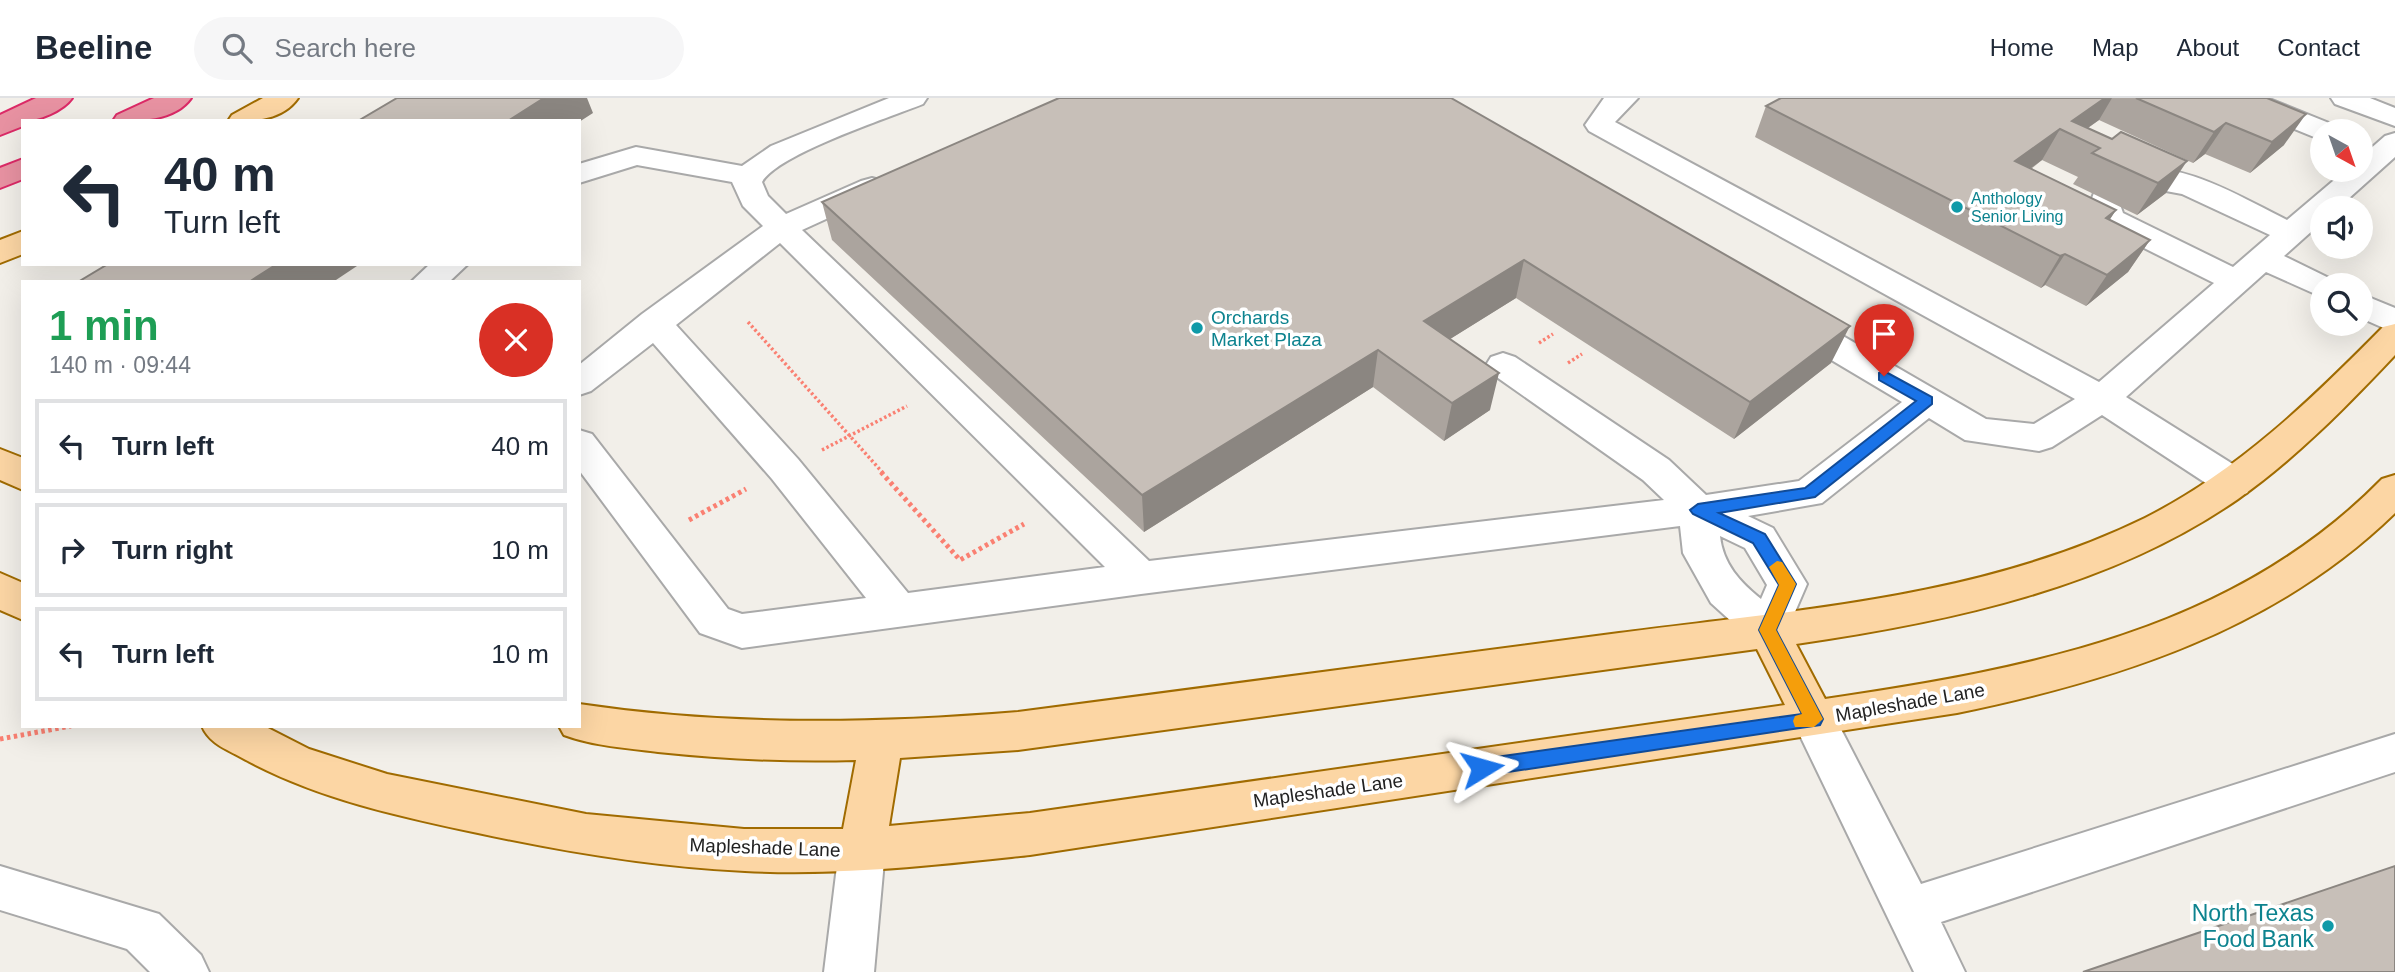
<!DOCTYPE html>
<meta charset="utf-8">
<style>
body{margin:0;font-family:Arial,sans-serif;background:#f6f6f7;color:#1f2937;height:100vh;display:flex;flex-direction:column;font-size:26px;white-space:nowrap}
*{box-sizing:border-box;margin:0}
p{font-size:23px;color:#747a83}
.icon{flex:none;width:38px;height:38px;fill:none;stroke:currentColor;stroke-width:2;stroke-linecap:round;stroke-linejoin:round}
.map{position:relative;flex:1;overflow:hidden}
.drawer{position:absolute;left:21px;top:182px;width:560px;height:448px;display:flex;flex-direction:column;background:#fff;border-radius:0px;box-shadow:0 7px 28px #0002}
.drawer>*{flex:none}
.hud{position:absolute;left:21px;top:21px;width:560px;height:147px;border-radius:0px;box-shadow:0 7px 28px #0002;background:#fff;color:#1f2937;overflow:hidden}
.needle{width:46px;rotate:140deg}
.tools{position:absolute;left:2310px;top:21px;display:grid;gap:14px}
.tools a{display:grid;place-items:center;width:63px;height:63px;border-radius:50%;background:#fff;box-shadow:0 7px 28px #0002;font-size:35px}
.pin{position:absolute;display:grid;place-items:center;width:60px;height:60px;color:#fff;margin:-72px -30px;border-radius:50% 50% 50% 0;rotate:-45deg;box-shadow:0 0 7px #0007}
.pin .icon{rotate:45deg}
.me{position:absolute;width:77px;margin:-38px;rotate:82deg;stroke-linejoin:round;filter:drop-shadow(0 0 5px #0008)}
.turn{display:flex;align-items:center;gap:24px;height:147px;padding:0 28px;font-size:32px}
.turn .icon{width:91px;height:91px;stroke-width:2.5}
.turn b{display:block;font-size:49px;line-height:60px}
.round{display:grid;place-items:center;flex:none;width:74px;height:74px;border-radius:37px;background:#f6f6f7}
.head{display:flex;align-items:center;justify-content:space-between;height:119px;padding:0 28px}
h1{font-size:42px;font-weight:700;line-height:52px;color:#1e9e55}
ul{padding:0;list-style:none}
li{display:flex;align-items:center;gap:21px;height:94px;margin:0 14px 10px;padding:0 14px;border:4px solid #e0e1e3;border-radius:0px}
li div{flex:1}
li b{display:block;font-size:26px}
li em{font-style:normal}
header{display:flex;align-items:center;gap:42px;box-sizing:border-box;height:98px;padding:0 35px;background:#fff;border-bottom:2px solid #e0e1e3}
header strong{font-size:33px}
nav{display:flex;gap:38px;margin-inline-start:auto;font-size:24px}
.search{width:490px;height:63px;background:#f6f6f7;display:flex;align-items:center;gap:18px;box-sizing:border-box;padding:0 24px;border-radius:38px;color:#747a83;font-size:26px}
.map>svg:first-child{display:block}
.lines{fill:none;stroke-linecap:round;stroke-linejoin:round}
.minor-casing{stroke:#a9a9a9;stroke-width:4}
.major-casing{stroke:#a06b00;stroke-width:4}
.highway-casing{stroke:#dc2a67;stroke-width:4}
.path-far1{stroke:#fa8072;stroke-width:3.5;stroke-dasharray:2.5 2.5;stroke-linecap:butt}
.path{stroke:#fa8072;stroke-width:5;stroke-dasharray:3.5 3.5;stroke-linecap:butt}
.minor{fill:#fff;fill-rule:evenodd}
.major{fill:#fcd6a4;fill-rule:evenodd}
.highway{fill:#e892a2;fill-rule:evenodd}
.wall{fill:#aba49e}
.shaded-wall{fill:#8b8681}
.building{fill:#c7bfb8;stroke:#8b8681;stroke-width:2}
.route{fill:#1a73e8;stroke:#114b97;stroke-width:2}
.slow{fill:#f59e0b}
.culture-dot{fill:#0f9aa8;stroke:#fff;stroke-width:2.5}
.labels{text-anchor:middle;stroke-width:7;stroke-linejoin:round;paint-order:stroke}
.far-culture-label{font-size:16px;fill:#0d838f;stroke:#fff;text-anchor:start}
.culture-label{font-size:19px;fill:#0d838f;stroke:#fff;text-anchor:start}
.street-label{font-size:19px;fill:#222;stroke:#fff}
.near-culture-label{font-size:23px;fill:#0d838f;stroke:#fff;text-anchor:end}
</style>
<header>
<strong>Beeline</strong>
<div class="search"><svg class="icon" aria-label="search" viewBox="0 0 24 24"><circle cx="10" cy="10" r="6"/><path d="M15 15l6 6"/></svg>Search here</div>
<nav><a>Home</a><a>Map</a><a>About</a><a>Contact</a></nav>
</header>
<div class="map">
<svg width="2395" height="874" viewBox="0 0 2395 874">
<rect width="100%" height="100%" fill="#f2efe9"/>
<g class="lines">
<defs>
<path id="minor" d="M889,0H927L923,6C888,20 778,56 762,84L768,98L786,116L861,83L872,80L883,83L887,89L883,95L802,132L1149,463L1664,402L1643,382L1491,275L1486,267L1491,259L1503,255L1515,259L1669,362L1706,397L1799,383L1902,304L1781,232L1776,224L1781,216L1793,213L1805,216L1986,321L2034,326L2075,301L1589,33L1585,27L1604,0H1638L1615,24L2099,284L2214,185L2100,128L2089,108L2094,95L2105,92L2116,95L2123,115L2233,169L2270,137L2182,96L2123,85L2118,79L2123,73C2178,59 2240,99 2287,122L2346,72H2361V59L2385,38L2395,35V59L2338,110H2322V124L2284,158L2333,182L2337,187H2322V199L2266,174L2126,299L2247,375L2253,385L2247,395L2234,399L2221,395L2102,317L2052,349L2039,353L1965,342L1929,320L1822,405L1748,418L1773,430L1807,486L1782,544L1768,549L1754,544L1711,505L1683,455L1680,428L1141,496L742,550L700,535L579,372V332L592,336L728,511L742,516L866,500L772,381L653,245L591,293L579,297V267L642,216L763,128L743,108L732,84L637,67L579,85V66L636,49L742,68L771,48ZM780,145L1105,469L908,495L798,361L676,227ZM1720,438L1745,450L1767,487L1761,501C1740,484 1723,466 1720,438Z
M2229,0H2267L2334,27L2338,33H2322V41L2314,39L2233,6Z
M2331,0H2370L2395,10V28L2335,6Z
M430,166H468L449,184H411Z
M2361,196L2395,210V235L2361,220Z
M1814,603L1829,608L1921,786L2395,636V674L1941,824L1965,874H1914L1792,621L1799,608Z
M862,731L878,737L885,752L874,874H824L839,752L846,737Z
M0,768L159,816L201,857L209,874H150L127,851L0,812Z"/>
<path id="major" d="M263,0H298C282,23 253,23 228,23L232,17Z
M23,133V156L0,165V142Z
M2395,226V257C2346,309 2296,360 2238,401C2110,490 1948,524 1796,546L1825,601C2027,571 2232,534 2382,381L2395,377V415C2275,532 2117,582 1957,615L1030,757C935,767 841,778 745,773C655,769 566,754 478,735C398,718 319,701 246,662C229,652 210,647 202,628H264L309,651L387,676L586,716L744,731H843L856,662C790,664 724,661 658,654C627,650 594,648 564,637L559,628H579V606C726,628 870,626 1018,614C1218,588 1419,561 1619,535C1796,512 1982,500 2145,420C2238,373 2311,302 2383,229ZM1757,551L1785,607L1030,715L889,728L900,660L1018,652Z
M0,351L23,360V392L0,382Z
M0,475L23,485V522L0,512Z"/>
<path id="highway" d="M36,0H72C63,13 38,23 23,23V28L0,37V17Z
M154,0H191C175,23 138,23 113,23L117,17Z
M23,61V81L0,90V70Z"/>
</defs>
<use href="#minor" class="minor-casing"/>
<use href="#major" class="major-casing"/>
<use href="#highway" class="highway-casing"/>
<path class="path-far1" d="M748,224L883,375
M1539,245L1553,236
M1568,265L1582,256
M822,352L907,308"/>
<path class="path" d="M881,374L960,462L1024,426
M689,422L746,391
M0,641L71,628"/>
<use href="#minor" class="minor"/>
<use href="#major" class="major"/>
<use href="#highway" class="highway"/>
</g>
<path class="wall" d="M1059,0L1831,265L1734,341L1516,200L1450,241L1490,312L1444,343L1373,289L1144,434L832,142L822,104Z
M1781,0H2267L2284,47L2250,75L2205,56L2193,65L2099,22L2088,30L2112,41L2121,34L2166,95L2137,117L2073,86L2078,79L2042,62L2031,71L2116,112L2109,122L2150,142L2128,174L2086,208L2045,187L2041,190L1755,39L1766,8Z"/>
<path class="shaded-wall" d="M544,0H587L593,15L579,24V23H508Z
M2105,0H2112L2099,22L2076,38L2072,23Z
M2306,16L2284,47L2250,75L2272,44Z
M2226,25L2205,56L2193,65L2214,34Z
M2060,31L2042,62L1998,94L2015,63Z
M2187,63L2166,95L2137,117L2158,85Z
M2116,112L2096,143L2106,120Z
M2150,142L2128,174L2086,208L2107,177Z
M2065,156L2045,187L2041,190L2060,158Z
M1524,162L1516,200L1418,261L1424,223Z
M277,166H360L333,184H249Z
M1850,228L1831,265L1734,341L1750,304Z
M1378,252L1373,289L1144,434L1142,397Z
M1499,275L1490,312L1444,343L1452,305Z"/>
<path class="building" d="M397,0H544L508,23H358Z
M1059,0H1451L1850,228L1750,304L1524,162L1424,223L1499,275L1452,305L1378,252L1142,397L822,104Z
M1781,0H2105L2072,23L2112,41L2121,34L2187,63L2158,85L2092,55L2100,50L2060,31L2015,63L2116,112L2106,120L2150,142L2107,177L2065,156L2060,158L1766,8Z
M2136,0H2267L2306,16L2272,44L2226,25L2214,34Z
M108,166H277L249,184H78Z
M2395,768V874H2083Z"/>
<path class="route" d="M1884,273L1932,299V306L1815,399L1719,415L1765,436L1796,486L1776,532L1823,621L1820,627L1482,678L1476,675L1473,670L1476,664L1482,661L1802,616L1759,532L1779,487L1753,445L1693,416L1690,412L1698,406L1805,390L1916,303L1879,282V275Z"/>
<path class="slow" d="M1777,463L1782,464L1796,486L1776,532L1823,621L1814,629H1795L1793,623L1795,618L1802,616L1759,532L1779,487L1769,469Z"/>
<g class="culture-dot">
<circle cx="1957" cy="109" r="7"/>
<circle cx="1197" cy="230" r="7"/>
<circle cx="2328" cy="828" r="7"/>
</g>
<g class="labels">
<g class="far-culture-label">
<text x="1971" y="106">Anthology<tspan x="1971" dy="18">Senior Living</tspan></text>
</g>
<g class="culture-label">
<text x="1211" y="226">Orchards<tspan x="1211" dy="22">Market Plaza</tspan></text>
</g>
<g class="street-label">
<text transform="translate(1910 604) rotate(-10)" y="7">Mapleshade Lane</text>
<text transform="translate(1328 692) rotate(-8)" y="7">Mapleshade Lane</text>
<text transform="translate(765 749) rotate(2)" y="7">Mapleshade Lane</text>
</g>
<g class="near-culture-label">
<text x="2314" y="823">North Texas<tspan x="2314" dy="26">Food Bank</tspan></text>
</g>
</g>
</svg>
<div class="tools">
<a><svg class="needle" viewBox="-14 -14 28 28"><path d="M0-13l5 13h-10z" fill="#e53935"/><path d="M0 13l5-13h-10z" fill="#747a83"/></svg></a>
<a><svg class="icon" aria-label="sound" viewBox="0 0 24 24"><path d="M4 9h4l5-4v14l-5-4H4zM17 9q2 3 0 6"/></svg></a>
<a><svg class="icon" aria-label="search" viewBox="0 0 24 24"><circle cx="10" cy="10" r="6"/><path d="M15 15l6 6"/></svg></a>
</div>
<div class="pin" style="left:1884px;top:278px;background:#d93025"><svg class="icon" aria-label="arrive" viewBox="0 0 24 24"><path d="M6 21V4h12l-3 4 3 4H6"/></svg></div>
<svg class="me" style="left:1482px;top:670px" viewBox="-20 -20 40 40"><path d="M0-17L14 15 0 8-14 15z" fill="#1a73e8" stroke="#fff" stroke-width="4"/></svg>
<div class="hud">
<div class="turn"><svg class="icon" aria-label="left" viewBox="0 0 24 24"><path d="M17 20v-9H6M10 6l-5 5 5 5"/></svg><div><b>40 m</b>Turn left</div></div>
</div>
<section class="drawer">
<div class="head"><div><h1>1 min</h1><p>140 m · 09:44</p></div><a class="round" style="background:#d93025;color:#fff"><svg class="icon" aria-label="close" viewBox="0 0 24 24"><path d="M6 6l12 12M18 6L6 18"/></svg></a></div>
<ul>
<li><svg class="icon" aria-label="left" viewBox="0 0 24 24"><path d="M17 20v-9H6M10 6l-5 5 5 5"/></svg><div><b>Turn left</b></div><em>40 m</em></li>
<li><svg class="icon" aria-label="right" viewBox="0 0 24 24"><path d="M7 20v-9h11M14 6l5 5-5 5"/></svg><div><b>Turn right</b></div><em>10 m</em></li>
<li><svg class="icon" aria-label="left" viewBox="0 0 24 24"><path d="M17 20v-9H6M10 6l-5 5 5 5"/></svg><div><b>Turn left</b></div><em>10 m</em></li>
</ul>
</section>
</div>
